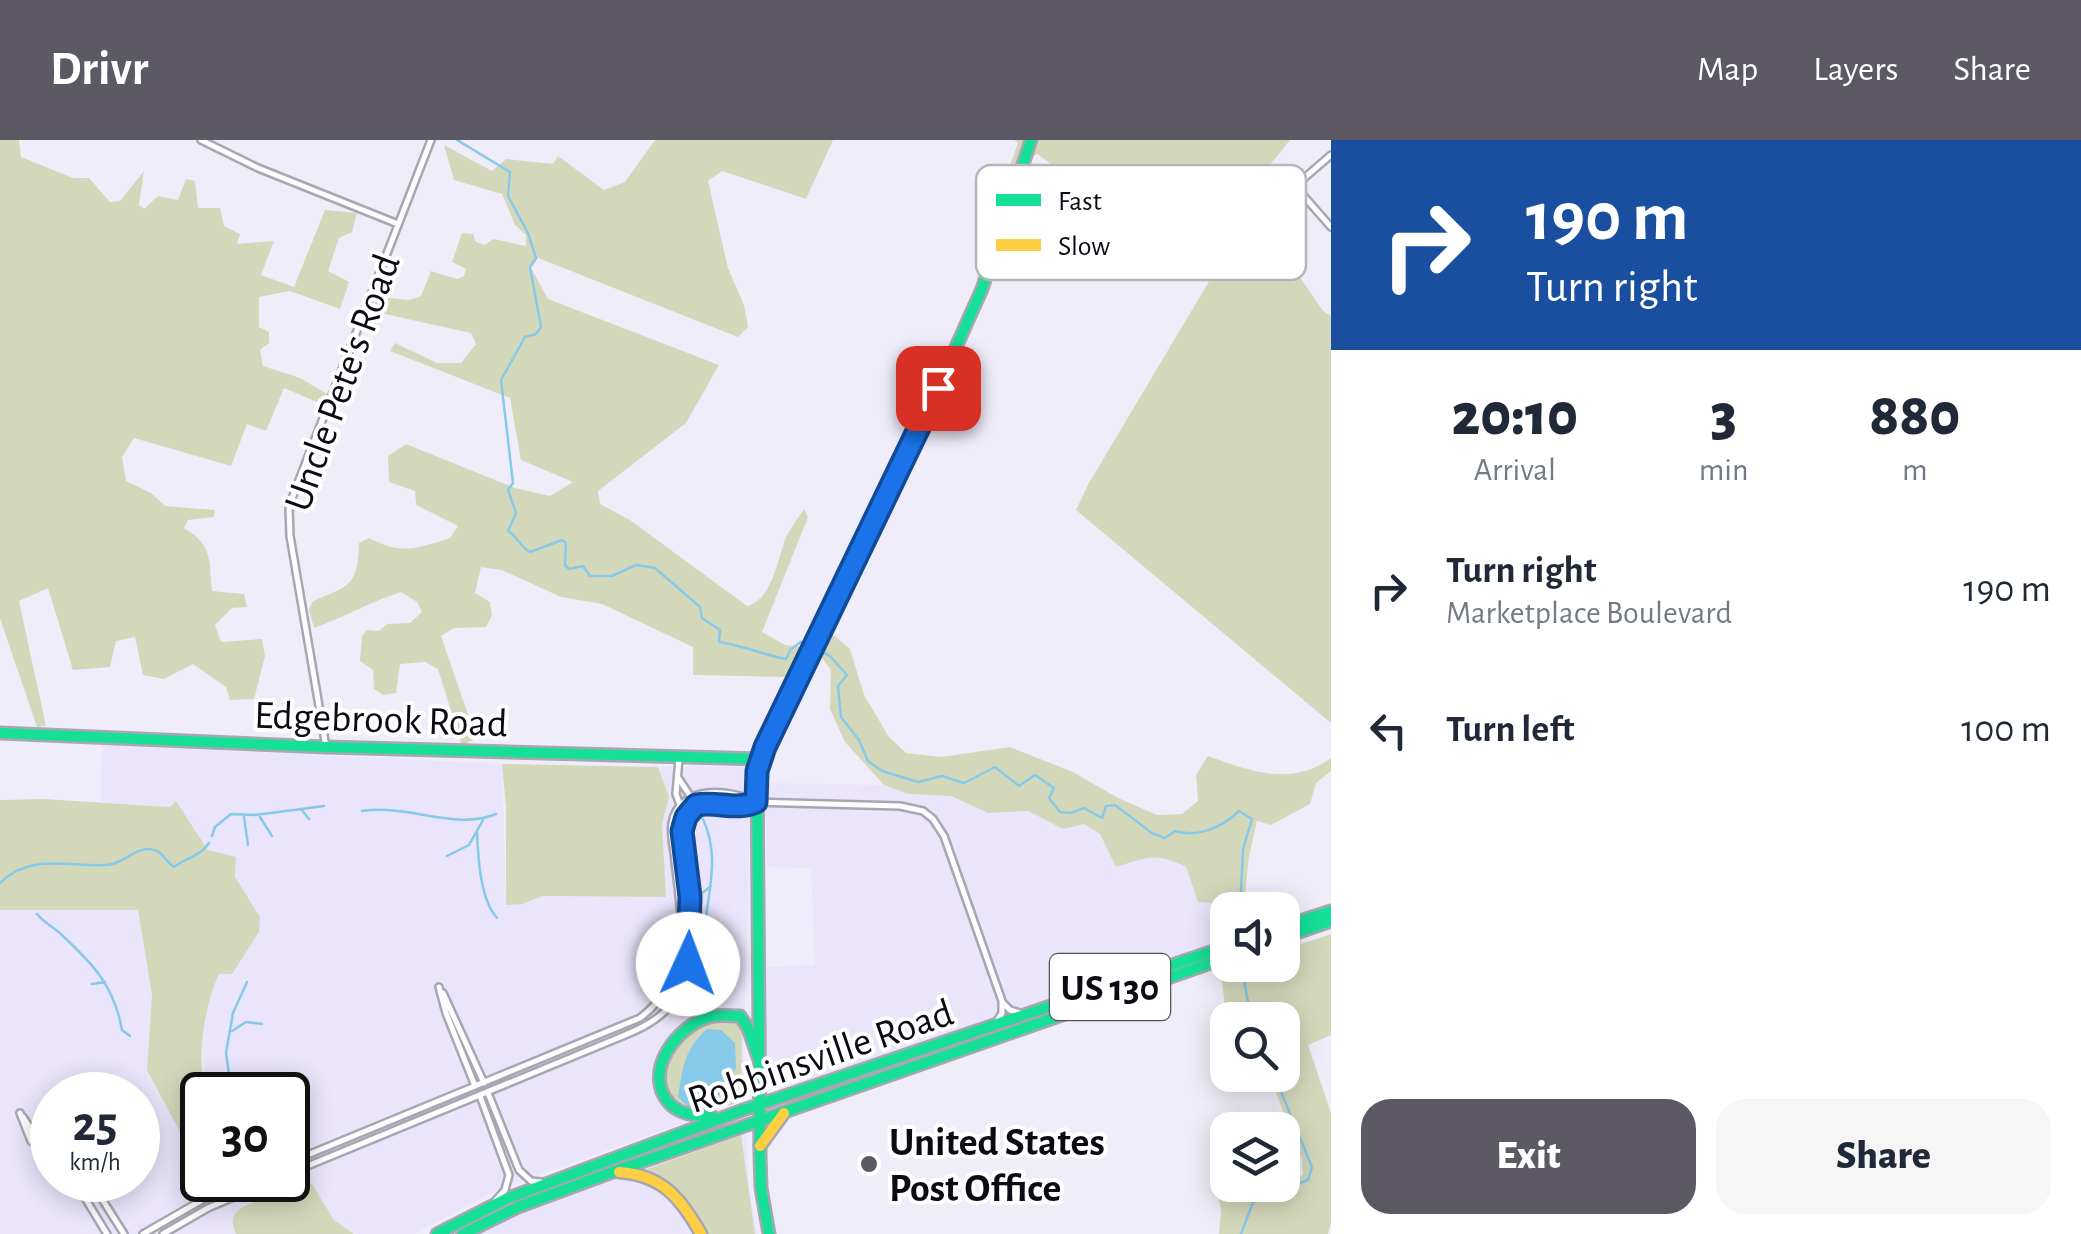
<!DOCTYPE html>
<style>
body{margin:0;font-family:"Alegreya Sans",sans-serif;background:#f6f6f7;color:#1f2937;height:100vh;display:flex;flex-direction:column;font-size:38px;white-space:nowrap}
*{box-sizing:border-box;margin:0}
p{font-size:32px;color:#747a83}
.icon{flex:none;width:55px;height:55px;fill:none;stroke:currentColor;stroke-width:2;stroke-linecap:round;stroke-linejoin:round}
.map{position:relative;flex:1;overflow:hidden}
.sheet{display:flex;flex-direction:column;background:#fff;width:750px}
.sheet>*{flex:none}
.guide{background:#1a4fa0;color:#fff;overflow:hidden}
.buttons{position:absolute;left:1210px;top:752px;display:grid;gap:20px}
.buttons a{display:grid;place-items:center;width:90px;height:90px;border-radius:20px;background:#fff;box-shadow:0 5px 25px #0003;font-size:50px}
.speed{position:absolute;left:30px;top:932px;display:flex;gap:20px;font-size:50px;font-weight:700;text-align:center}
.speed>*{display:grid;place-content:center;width:130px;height:130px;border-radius:50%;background:#fff;box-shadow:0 5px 25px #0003;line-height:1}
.speed small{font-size:25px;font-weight:400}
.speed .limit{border:5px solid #111;border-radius:15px;background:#fff;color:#111}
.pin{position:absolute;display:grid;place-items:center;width:85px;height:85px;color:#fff;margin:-42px;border-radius:20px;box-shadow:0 5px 15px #0006}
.me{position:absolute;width:110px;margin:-55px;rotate:2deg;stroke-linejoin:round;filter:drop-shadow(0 0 8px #0008)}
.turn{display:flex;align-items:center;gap:35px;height:210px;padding:0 30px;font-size:45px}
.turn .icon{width:130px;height:130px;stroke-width:2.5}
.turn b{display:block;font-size:70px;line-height:85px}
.eta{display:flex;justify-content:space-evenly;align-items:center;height:170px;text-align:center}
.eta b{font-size:60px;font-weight:800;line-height:70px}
.button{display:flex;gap:20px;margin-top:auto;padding:20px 30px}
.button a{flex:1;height:115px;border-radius:30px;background:#5c5964;color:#fff;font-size:40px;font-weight:800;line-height:115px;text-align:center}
.button a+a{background:#f6f6f7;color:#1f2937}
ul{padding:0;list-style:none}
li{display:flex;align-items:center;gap:30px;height:140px;padding:0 30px}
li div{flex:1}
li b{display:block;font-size:38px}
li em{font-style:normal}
header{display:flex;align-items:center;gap:60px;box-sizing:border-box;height:140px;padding:0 50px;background:#5c5964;color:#fff}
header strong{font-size:48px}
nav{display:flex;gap:55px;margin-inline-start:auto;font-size:35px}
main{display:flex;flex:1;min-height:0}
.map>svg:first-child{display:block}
.built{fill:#eae5fb;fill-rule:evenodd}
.green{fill:#d4d8bb}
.water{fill:#86c9e8}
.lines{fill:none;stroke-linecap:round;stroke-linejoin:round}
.stream{stroke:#86c9e8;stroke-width:2.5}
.street-casing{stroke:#a8a6b0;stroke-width:10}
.fast-casing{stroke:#a8a6b0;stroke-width:15}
.slow-casing{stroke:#a8a6b0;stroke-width:15}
.street{stroke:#fdfcfe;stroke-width:5}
.fast{stroke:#16e098;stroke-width:10}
.slow{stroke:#ffcf43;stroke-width:10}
.route-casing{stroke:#114b97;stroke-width:25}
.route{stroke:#1a73e8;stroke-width:18}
.poi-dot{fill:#5c5964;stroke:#fff;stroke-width:4}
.labels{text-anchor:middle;stroke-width:8;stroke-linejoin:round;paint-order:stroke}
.shield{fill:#fff;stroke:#55545a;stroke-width:2.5}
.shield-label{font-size:38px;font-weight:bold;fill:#0c0a13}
.street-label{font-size:40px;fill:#0c0a13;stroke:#fff}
.poi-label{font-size:40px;font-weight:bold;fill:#0c0a13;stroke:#fff;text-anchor:start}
.key{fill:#fff;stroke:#b6b6b8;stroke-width:2.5}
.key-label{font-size:28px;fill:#0c0a13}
</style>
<header>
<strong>Drivr</strong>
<nav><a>Map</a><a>Layers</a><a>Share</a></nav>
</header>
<main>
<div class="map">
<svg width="1331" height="1094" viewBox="0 0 1331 1094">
<rect width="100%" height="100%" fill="#f0edfa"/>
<path class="built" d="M102,605L502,624L506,765L523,764L542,756L666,757L662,684L669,657L658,627H746L750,681L743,955L736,964L497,1050L415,1094H354L334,1080L312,1044L304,1040L274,1055L253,1060L232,1085L236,1094H0V770H138L152,855L147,930L188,1007L202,1020V1040H288V955H207L201,938L205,928L201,905L209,856L220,833L259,777L235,737V718L208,710L188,678L170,667L101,662ZM52,955H138V1040H52Z
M765,643L884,645L908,654L951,656L988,673L1028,671L1063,689L1084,684L1100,694L1116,727L1153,715L1164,716L1186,727L1199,762L1244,765L1245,770H1228L1227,798L970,888L780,949L772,947L767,941L763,827L815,825L811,728L767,727Z
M742,993L747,996L749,1052L758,1094H475L520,1072Z"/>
<path class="green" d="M0,0H19L21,17L73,38H89L110,62L120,61L144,31L139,65L144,69L158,56L178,60L186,39L195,41L198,68H220L224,86L240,94L237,104L274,101L261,135L294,147L325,70L357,73L352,92L339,98L328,131L349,142L340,169L290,151L259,157V187L269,192V203L260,210L263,226L300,238L327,254L324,265L284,248L266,291L247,284L231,326L134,298L122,317L126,341L151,353L165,366L215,370L214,377L188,380L184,388C213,405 209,420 212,451L244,454L247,467L232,468L215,485L221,502L262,499L265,516L254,559L230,560L226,547L193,524L164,539L143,535L135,497L116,501L110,527L73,530L48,448L19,461L46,586L37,587L0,478Z
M655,0H833L806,59L722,31L708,41L728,128L744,165L748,187L738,197L538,118L531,128L548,159L719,225L686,283L598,351L600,364L630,380L747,466C772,460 778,418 786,397C791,387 798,378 804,369L808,377L762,492L785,505L804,507L789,537L693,535V507L602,464L561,457L502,430L481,427L475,453L490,462L492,475L486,487L454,488L441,496L476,598L462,606L438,529L425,522L400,524L396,553L383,555L374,549L373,530L360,521L362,496L367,490L379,491L387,484L410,483L422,472L417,462L401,452C370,462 344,477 314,488L309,470L313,461C350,446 358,445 359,403L369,398C402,415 416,409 450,398L458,386L416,365L415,351L389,342L388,316L406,304L515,348L550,356L573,342L521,320L510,258L390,211L395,203L437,223H461L476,204L471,193L371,171L378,157L409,160L421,156L431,131L457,139L464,136L466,129L452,122L462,93L473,94L476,102L485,105L493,99L526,106V95L515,85L502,54L454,40L444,5L492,31L506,19L553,24L558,16L604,50L625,42Z
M1014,0H1290C1269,26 1250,55 1213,51L1192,70C1196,106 1226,127 1259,130L1275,114L1285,115L1323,171L1331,176V583L1076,370L1089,343L1211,138L1037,14L1020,24L996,95C990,73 1010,27 1018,3Z
M829,491L850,509L864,555L889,597L906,613L941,617L1010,607L1073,632L1118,658L1157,675L1182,674L1198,661L1196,635L1208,616C1250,631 1292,647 1331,618V631L1316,643L1310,664L1271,685L1257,681L1249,716L1244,765L1198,762L1186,727C1155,712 1148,717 1116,727L1100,694L1084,684L1063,689L1028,671L988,673L951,656L908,654L884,645L845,602L830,569L831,530L820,515Z
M502,624L658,627L669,657L662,684L666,757L542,756L523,764L506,765V667Z
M44,659L170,667L176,661L208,710L236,717L235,737L260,777L259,792L232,834H219C204,866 195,923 207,955H202V976L191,984L202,1002V1020L188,1007L147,930L152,855L138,770H0V660Z
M1331,794V895L1308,905L1331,973V1083L1328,1094H1219L1221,1071L1213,1021L1227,1024L1228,1045H1233L1236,1051L1262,1045H1282L1283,1040L1303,1035L1302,1020L1269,935H1282V880H1252L1249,865L1226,876L1221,831L1239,825H1282L1283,810Z
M707,880H738L742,888L741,955L734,964L699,974L683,970L669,957L662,943L670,908L685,892Z
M741,995L755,1094H707L642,1031Z
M304,1040L312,1044L334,1080L354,1094H236C222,1066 256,1063 274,1055C284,1051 294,1044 304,1040Z"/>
<path class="water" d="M707,889L721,890L735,903L736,928L714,964L689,968L678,957C683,928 684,909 707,889Z"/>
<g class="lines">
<path class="stream" d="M457,0L510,32L508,56L528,93L536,118L530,127L541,187L536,194L525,197L501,240L513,343L508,350L516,373L508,391C518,397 520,407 530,412L562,400L566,403L565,425L569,429L583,426L590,436H612L636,425L655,428L700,467L702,478L720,490L719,502C742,505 767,516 786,519L791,509L801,502L830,516L847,535L838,546L841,577L859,600L868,621L882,631L918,642L942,636L964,643L995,627L1019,646L1035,635L1054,648L1049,658L1060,672L1071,673L1084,668L1102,678L1106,666L1115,665L1152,693L1165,698L1175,691C1197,698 1223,687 1239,671L1252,679L1243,709L1240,770
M301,669L309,679
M362,671C410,664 455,691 496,674
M244,677L248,705
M260,677L272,696
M702,677C723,720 705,757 704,800
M477,692C478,717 480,759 497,778
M212,696L215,687L231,674L255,675L324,666
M447,716L469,705L483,680
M0,743C31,713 67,727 106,725C122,725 134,708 150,709C161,709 166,722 174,727C185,718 201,716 209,703
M701,754L711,746
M37,774C44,783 54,787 62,795C94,825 114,846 122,890L130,896
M1248,825L1244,839L1251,880
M92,844L105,842
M232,891L246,882L262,884
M232,955L226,913L233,873L247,842
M1241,1094L1253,1062L1308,1040L1312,1027L1274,935"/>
<defs>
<path id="street" d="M201,0L258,28L398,84
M1295,46L1331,87
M1219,101L1239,76L1288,52L1331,15
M326,607L290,396L289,366L431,0
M679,618L676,654L680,665
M679,639L696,665
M439,847L446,873L475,946
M443,853L484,943
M1003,863L1010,870L1023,874
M488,953L519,1030L531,1041L541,1042
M480,956L509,1035L505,1050L496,1060
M20,973L31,1001L52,1019
M23,977L41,1005L52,1012
M288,1023L640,878C693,838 682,780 675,722C674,709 670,695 672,683C679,644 730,649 756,662
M288,1034L618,898C635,891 652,884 665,871C721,816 660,694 696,665C717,662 737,671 756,662L900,666L923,671L933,679L944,696L1002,861V873L997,881
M74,1040L107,1094
M90,1040L124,1094
M143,1094L202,1060L246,1040
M163,1094L208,1068L274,1040"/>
<path id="fast" d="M0,593L326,607L760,619
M1282,787L1331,771
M1282,798L1331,781
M713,977C697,975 681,976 669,963C642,932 677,886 709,877C718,874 730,876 740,876L748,888L758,917
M437,1094L506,1059L743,970L1228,806
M463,1094L518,1067L610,1033L1228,817
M769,1094L761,1048L760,1015L757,631L765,607L909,312L982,149L1031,0"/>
<path id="slow" d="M760,1006L784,973
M619,1032C662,1035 681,1058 701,1094"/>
</defs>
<use href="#street" class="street-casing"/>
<use href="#fast" class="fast-casing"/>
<use href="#slow" class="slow-casing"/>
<use href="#street" class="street"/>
<use href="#fast" class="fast"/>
<use href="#slow" class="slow"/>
</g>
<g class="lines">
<defs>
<path id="route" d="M688,824L690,757L682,691L686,677L696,665C717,661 737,671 756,662L757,631L765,607L938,248"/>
</defs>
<use href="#route" class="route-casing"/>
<use href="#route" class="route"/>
</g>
<circle class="poi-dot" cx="869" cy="1024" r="10"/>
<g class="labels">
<rect class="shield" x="1050" y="814" width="120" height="66" rx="8"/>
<g class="shield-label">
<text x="1110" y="860">US 130</text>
</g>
<g class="street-label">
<text transform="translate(341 242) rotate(-70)" y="14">Uncle Pete's Road</text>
<text transform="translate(381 578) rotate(2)" y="14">Edgebrook Road</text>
<text transform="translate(820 915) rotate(-19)" y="14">Robbinsville Road</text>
</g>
<g class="poi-label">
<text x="889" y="1015">United States<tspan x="889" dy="46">Post Office</tspan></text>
</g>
</g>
<rect x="976" y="25" width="330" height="115" rx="15" class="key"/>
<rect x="996" y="54" width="45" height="12" fill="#16e098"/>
<rect x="996" y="99" width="45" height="12" fill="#ffcf43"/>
<g class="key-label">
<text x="1058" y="70">Fast</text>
<text x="1058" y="115">Slow</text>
</g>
</svg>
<div class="buttons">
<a><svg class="icon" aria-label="sound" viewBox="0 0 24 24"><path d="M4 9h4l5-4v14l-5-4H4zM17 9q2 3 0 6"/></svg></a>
<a><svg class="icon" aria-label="search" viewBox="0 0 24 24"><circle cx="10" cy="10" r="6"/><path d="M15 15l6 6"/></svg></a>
<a><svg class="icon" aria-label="layers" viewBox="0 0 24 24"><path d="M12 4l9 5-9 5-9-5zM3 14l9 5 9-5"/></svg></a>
</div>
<div class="speed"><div>25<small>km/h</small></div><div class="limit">30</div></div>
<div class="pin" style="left:938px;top:248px;background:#d93025"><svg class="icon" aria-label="arrive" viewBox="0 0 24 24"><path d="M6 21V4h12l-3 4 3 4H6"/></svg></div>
<svg class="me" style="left:688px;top:824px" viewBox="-20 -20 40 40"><circle r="19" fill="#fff"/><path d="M0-13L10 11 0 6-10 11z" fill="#1a73e8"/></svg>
</div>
<section class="sheet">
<div class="guide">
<div class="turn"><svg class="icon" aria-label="right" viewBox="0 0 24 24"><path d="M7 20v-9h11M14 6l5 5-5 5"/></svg><div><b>190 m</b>Turn right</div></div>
</div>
<div class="eta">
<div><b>20:10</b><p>Arrival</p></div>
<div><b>3</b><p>min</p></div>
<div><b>880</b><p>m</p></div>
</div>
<ul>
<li><svg class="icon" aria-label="right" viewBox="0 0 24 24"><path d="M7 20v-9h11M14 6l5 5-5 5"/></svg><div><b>Turn right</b><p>Marketplace Boulevard</p></div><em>190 m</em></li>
<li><svg class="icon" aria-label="left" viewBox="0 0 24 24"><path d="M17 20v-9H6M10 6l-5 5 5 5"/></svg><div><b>Turn left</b></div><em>100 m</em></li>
</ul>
<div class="button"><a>Exit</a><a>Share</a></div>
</section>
</main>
